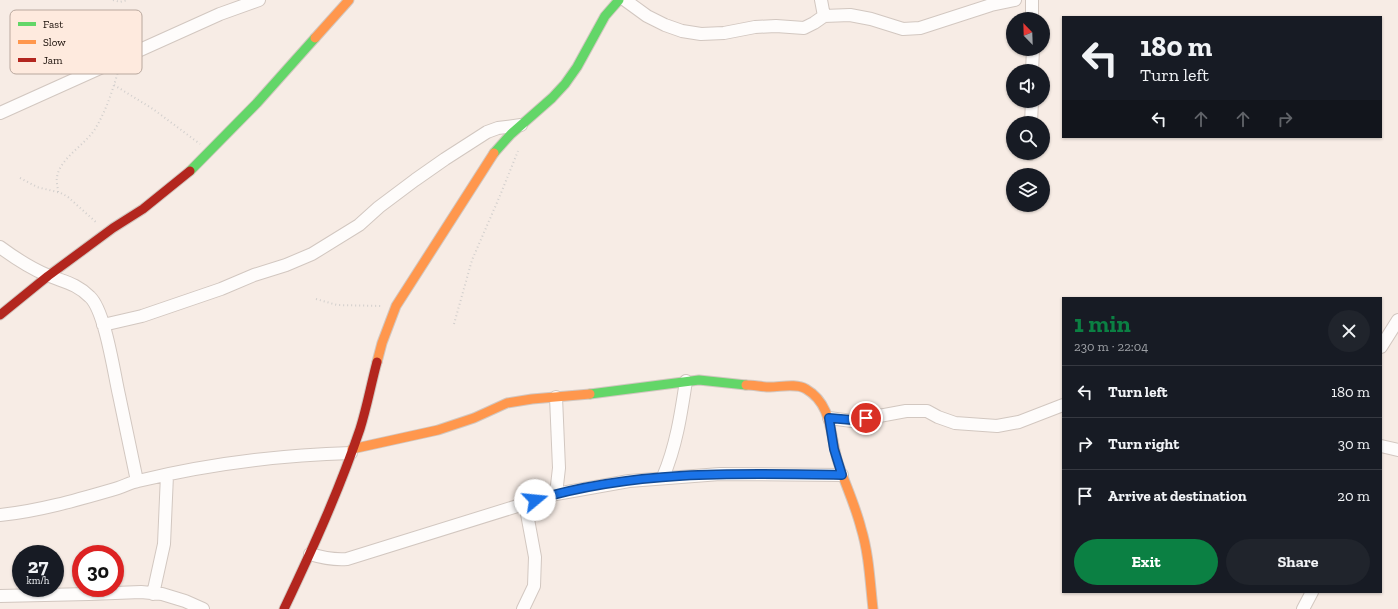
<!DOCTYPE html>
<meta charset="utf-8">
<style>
body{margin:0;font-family:"Zilla Slab",serif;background:#20242c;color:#f1f3f6;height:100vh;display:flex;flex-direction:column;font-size:15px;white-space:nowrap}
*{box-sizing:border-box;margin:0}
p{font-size:13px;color:#9ea1a6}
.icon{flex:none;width:22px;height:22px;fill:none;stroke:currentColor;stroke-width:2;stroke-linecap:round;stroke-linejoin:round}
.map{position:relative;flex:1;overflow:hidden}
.drawer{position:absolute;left:1062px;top:297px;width:320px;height:296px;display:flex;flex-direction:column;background:#171b24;border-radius:0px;box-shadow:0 1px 3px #0004}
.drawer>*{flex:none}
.hud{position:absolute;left:1062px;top:16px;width:320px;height:122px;border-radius:0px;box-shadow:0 1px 3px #0004;background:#171b24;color:#f1f3f6;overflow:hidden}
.needle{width:26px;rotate:337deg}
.fabs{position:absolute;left:1006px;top:12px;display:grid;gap:8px}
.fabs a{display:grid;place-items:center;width:44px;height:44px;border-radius:50%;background:#171b24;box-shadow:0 1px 3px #0004;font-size:20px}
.speed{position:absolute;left:12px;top:545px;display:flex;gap:8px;font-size:20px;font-weight:700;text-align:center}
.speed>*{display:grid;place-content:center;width:52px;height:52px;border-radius:50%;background:#171b24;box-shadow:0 1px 3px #0004;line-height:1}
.speed small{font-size:10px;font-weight:400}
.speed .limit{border:6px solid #d22;background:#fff;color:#111}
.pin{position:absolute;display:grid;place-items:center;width:34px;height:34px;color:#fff;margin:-17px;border:2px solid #fff;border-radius:50%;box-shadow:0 1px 4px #0007}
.me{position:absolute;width:44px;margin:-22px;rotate:73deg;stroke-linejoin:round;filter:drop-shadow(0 0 3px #0008)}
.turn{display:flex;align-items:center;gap:14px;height:84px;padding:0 12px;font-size:18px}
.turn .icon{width:52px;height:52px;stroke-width:2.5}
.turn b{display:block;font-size:28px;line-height:34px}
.lanes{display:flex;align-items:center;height:38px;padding:0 12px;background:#0003;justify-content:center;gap:20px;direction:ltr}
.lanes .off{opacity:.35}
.round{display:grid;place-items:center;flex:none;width:42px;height:42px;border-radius:21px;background:#20242c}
.head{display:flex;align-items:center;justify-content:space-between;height:68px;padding:0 12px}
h1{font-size:24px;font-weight:700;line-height:30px;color:#0b8043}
.primary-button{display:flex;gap:8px;margin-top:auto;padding:8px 12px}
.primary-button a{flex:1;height:46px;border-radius:24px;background:#0b8043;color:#fff;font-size:16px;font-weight:700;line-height:46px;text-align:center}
.primary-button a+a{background:#20242c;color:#f1f3f6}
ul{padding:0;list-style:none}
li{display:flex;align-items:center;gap:12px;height:52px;padding:0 12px;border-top:1px solid #363941}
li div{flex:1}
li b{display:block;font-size:15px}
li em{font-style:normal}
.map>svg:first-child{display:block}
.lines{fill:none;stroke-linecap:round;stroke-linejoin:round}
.street-casing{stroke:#d2c7c0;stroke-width:14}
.fast-casing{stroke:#d2c7c0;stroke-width:11}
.slow-casing{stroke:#d2c7c0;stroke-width:11}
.jam-casing{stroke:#d2c7c0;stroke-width:11}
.path{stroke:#d2cfcd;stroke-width:2;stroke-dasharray:1 3;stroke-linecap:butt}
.street{stroke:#fefcfb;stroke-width:12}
.fast{stroke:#63d668;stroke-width:9}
.slow{stroke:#ff974d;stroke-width:9}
.jam{stroke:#b3261e;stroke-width:9}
.route-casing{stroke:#114b97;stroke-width:10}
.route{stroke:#1a73e8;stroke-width:7}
.key{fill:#feeade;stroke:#b9a89e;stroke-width:1}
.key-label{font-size:11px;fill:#180d07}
</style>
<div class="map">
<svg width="1398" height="609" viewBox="0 0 1398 609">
<rect width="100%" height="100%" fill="#f7ece5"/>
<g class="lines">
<defs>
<path id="street" d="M625,0L647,16L665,25L682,31L701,34L724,33L755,27L776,26L804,28L814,23L824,16L850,15L871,19L903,29L920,28L991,5L1015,0
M821,0L824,16
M1032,0V19
M1032,71L1033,49
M0,113L220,14L259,0
M1031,123L1032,101
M1030,154V153
M0,247C15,258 30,268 47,275C64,282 76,283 90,297C105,311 114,373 119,395C125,424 131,452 137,481
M103,325L142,316L221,289L254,275L286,265L312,254L359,225L379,207L415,180L445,159L487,132L498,128L521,125
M1381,347L1398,320
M556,397L559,468L556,494
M829,418L852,421L906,411H927L938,417L955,423L997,426L1019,422L1063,405
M1381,446L1398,450
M663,477C676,447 681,414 686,381
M0,515C40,511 80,499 118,488C125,486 131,482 138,481C208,464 280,455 351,453
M310,554C323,558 333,560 347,559L556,494L629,481L720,474L842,475
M153,594L164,544L167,475
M0,596L89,594L141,592L162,594L185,601L203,609
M523,609L534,586L535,557L525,503
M1303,609L1312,592"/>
<path id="fast" d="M494,153L511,134L552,98L565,84L577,67L605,16L619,0
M190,171L257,103L315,38
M590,394L699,380L746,385"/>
<path id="slow" d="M315,38L349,0
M377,362L382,343L396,306L494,153
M746,385C754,385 762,387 770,387C781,387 796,383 806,389C832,404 830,434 837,459C844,482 855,504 861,528C869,554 870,582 873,609
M352,449L438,430L474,418L507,403L532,399L590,394"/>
<path id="jam" d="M0,315L48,276L113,228L143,209L190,171
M284,609C312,550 339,491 360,429C367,407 371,384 377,362"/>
</defs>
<use href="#street" class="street-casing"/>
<use href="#fast" class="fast-casing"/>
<use href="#slow" class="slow-casing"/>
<use href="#jam" class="jam-casing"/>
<path class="path" d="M113,0L120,2L128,0
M114,85L153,109L200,144
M20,178L37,187L61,193L68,197L97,223
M58,192C58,187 56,182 57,177C60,158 85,145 95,129C106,111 112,92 118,72
M316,299L337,305L381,306
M454,324L472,260L499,198L518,151"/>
<use href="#street" class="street"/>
<use href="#fast" class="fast"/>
<use href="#slow" class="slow"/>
<use href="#jam" class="jam"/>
</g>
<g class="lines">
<defs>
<path id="route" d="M535,500C634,470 739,473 842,475L834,449L829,418L852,420L866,418"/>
</defs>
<use href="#route" class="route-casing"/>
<use href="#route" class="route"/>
</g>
<rect x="10" y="10" width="132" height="64" rx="6" class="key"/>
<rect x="18" y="22" width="18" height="4" fill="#63d668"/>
<rect x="18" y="40" width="18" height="4" fill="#ff974d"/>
<rect x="18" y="58" width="18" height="4" fill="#b3261e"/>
<g class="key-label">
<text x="43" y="28">Fast</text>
<text x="43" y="46">Slow</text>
<text x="43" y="64">Jam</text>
</g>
</svg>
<div class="fabs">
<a><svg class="needle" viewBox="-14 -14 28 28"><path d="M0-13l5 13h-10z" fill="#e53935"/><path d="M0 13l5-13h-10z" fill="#9ea1a6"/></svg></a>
<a><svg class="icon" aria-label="sound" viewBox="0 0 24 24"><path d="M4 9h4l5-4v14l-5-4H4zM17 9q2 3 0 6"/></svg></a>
<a><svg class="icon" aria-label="search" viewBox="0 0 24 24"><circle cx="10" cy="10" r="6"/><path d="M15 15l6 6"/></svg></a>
<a><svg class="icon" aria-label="layers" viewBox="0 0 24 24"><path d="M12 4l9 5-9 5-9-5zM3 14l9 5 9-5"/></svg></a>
</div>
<div class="speed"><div>27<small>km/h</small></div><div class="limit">30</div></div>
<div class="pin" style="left:866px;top:418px;background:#d93025"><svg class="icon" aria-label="arrive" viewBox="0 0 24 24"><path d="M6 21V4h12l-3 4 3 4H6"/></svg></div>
<svg class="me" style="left:535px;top:500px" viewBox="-20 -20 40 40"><circle r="19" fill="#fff"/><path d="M0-13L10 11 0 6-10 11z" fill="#1a73e8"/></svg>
<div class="hud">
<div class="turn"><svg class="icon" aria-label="left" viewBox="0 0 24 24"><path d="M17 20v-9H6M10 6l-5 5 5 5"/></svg><div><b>180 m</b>Turn left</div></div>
<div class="lanes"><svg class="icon" aria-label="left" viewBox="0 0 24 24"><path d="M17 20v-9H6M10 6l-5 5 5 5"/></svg><svg class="icon off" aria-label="ahead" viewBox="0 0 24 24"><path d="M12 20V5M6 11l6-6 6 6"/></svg><svg class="icon off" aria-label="ahead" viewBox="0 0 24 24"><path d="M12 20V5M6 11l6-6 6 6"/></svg><svg class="icon off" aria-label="right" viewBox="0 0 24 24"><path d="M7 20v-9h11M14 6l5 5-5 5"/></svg></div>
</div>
<section class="drawer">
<div class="head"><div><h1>1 min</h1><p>230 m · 22:04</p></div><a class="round"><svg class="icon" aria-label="close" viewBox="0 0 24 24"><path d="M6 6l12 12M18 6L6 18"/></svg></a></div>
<ul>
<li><svg class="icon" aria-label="left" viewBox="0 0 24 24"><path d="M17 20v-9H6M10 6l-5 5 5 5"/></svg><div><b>Turn left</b></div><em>180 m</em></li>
<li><svg class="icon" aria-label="right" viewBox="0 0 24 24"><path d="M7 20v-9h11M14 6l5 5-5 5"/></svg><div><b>Turn right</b></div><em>30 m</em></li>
<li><svg class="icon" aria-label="arrive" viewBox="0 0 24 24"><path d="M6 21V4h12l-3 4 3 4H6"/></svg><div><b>Arrive at destination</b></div><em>20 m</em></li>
</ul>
<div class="primary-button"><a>Exit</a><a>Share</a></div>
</section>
</div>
